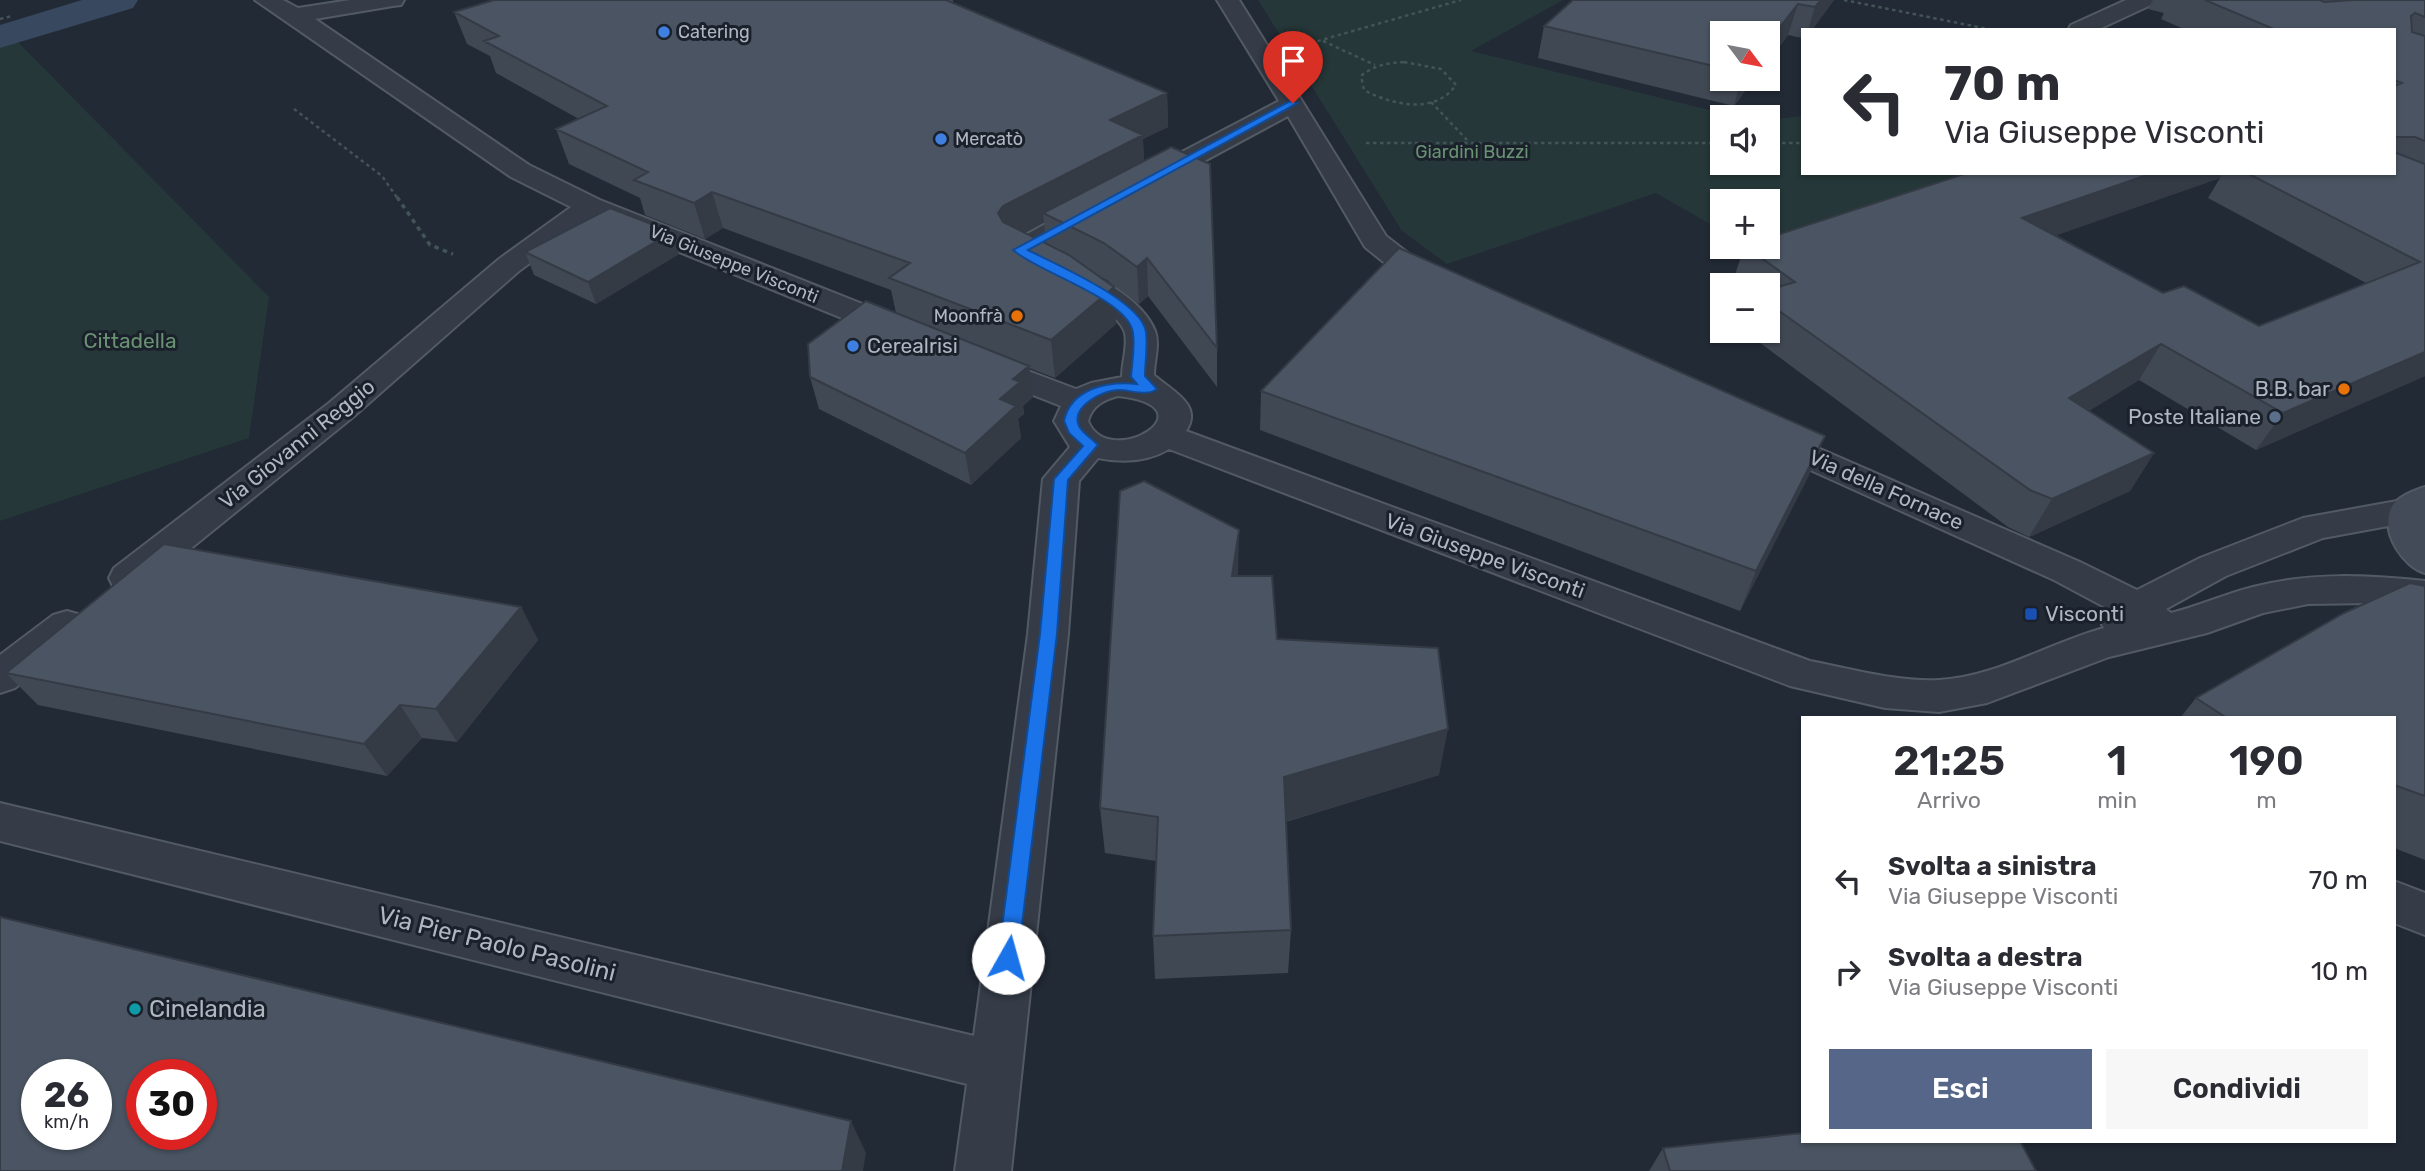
<!DOCTYPE html>
<html lang="it">
<meta charset="utf-8">
<style>
body{margin:0;font-family:Rubik,sans-serif;background:#f7f7f7;color:#2b2b33;height:100vh;display:flex;flex-direction:column;font-size:26px;white-space:nowrap}
*{box-sizing:border-box;margin:0}
p{font-size:23px;color:#7c7c81}
.icon{flex:none;width:38px;height:38px;fill:none;stroke:currentColor;stroke-width:2;stroke-linecap:round;stroke-linejoin:round}
.map{position:relative;flex:1;overflow:hidden}
.panel{position:absolute;left:1801px;top:716px;width:595px;height:427px;display:flex;flex-direction:column;background:#fff;border-radius:0px;box-shadow:0 2px 5px #0004}
.panel>*{flex:none}
.hud{position:absolute;left:1801px;top:28px;width:595px;height:147px;border-radius:0px;box-shadow:0 2px 5px #0004;background:#fff;color:#2b2b33;overflow:hidden}
.needle{width:46px;rotate:122deg}
.tools{position:absolute;left:1710px;top:21px;display:grid;gap:14px}
.tools a{display:grid;place-items:center;width:70px;height:70px;border-radius:0px;background:#fff;box-shadow:0 2px 5px #0004;font-size:35px}
.speed{position:absolute;left:21px;top:1059px;display:flex;gap:14px;font-size:35px;font-weight:700;text-align:center}
.speed>*{display:grid;place-content:center;width:91px;height:91px;border-radius:50%;background:#fff;box-shadow:0 2px 5px #0004;line-height:1}
.speed small{font-size:18px;font-weight:400}
.speed .limit{border:10px solid #d22;background:#fff;color:#111}
.pin{position:absolute;display:grid;place-items:center;width:60px;height:60px;color:#fff;margin:-72px -30px;border-radius:50% 50% 50% 0;rotate:-45deg;box-shadow:0 0 7px #0007}
.pin .icon{rotate:45deg}
.me{position:absolute;width:77px;margin:-38px;rotate:7deg;stroke-linejoin:round;filter:drop-shadow(0 0 5px #0008)}
.turn{display:flex;align-items:center;gap:24px;height:147px;padding:0 28px;font-size:32px}
.turn .icon{width:91px;height:91px;stroke-width:2.5}
.turn b{display:block;font-size:49px;line-height:60px}
.eta{display:flex;justify-content:space-evenly;align-items:center;height:119px;text-align:center}
.eta b{font-size:42px;font-weight:600;line-height:49px}
.cta{display:flex;gap:14px;margin-top:auto;padding:14px 28px}
.cta a{flex:1;height:80px;border-radius:0px;background:#568;color:#fff;font-size:28px;font-weight:600;line-height:80px;text-align:center}
.cta a+a{background:#f7f7f7;color:#2b2b33}
ul{padding:0;list-style:none}
li{display:flex;align-items:center;gap:21px;height:91px;padding:0 28px}
li div{flex:1}
li b{display:block;font-size:26px}
li em{font-style:normal}
.map>svg:first-child{display:block}
.green{fill:#253738}
.lines{fill:none;stroke-linecap:round;stroke-linejoin:round}
.canal{fill:#38485e;fill-rule:evenodd}
.minor-casing{stroke:#525a64;stroke-width:4}
.secondary-casing{stroke:#525a64;stroke-width:4}
.path-far1{stroke:#435456;stroke-width:2.5;stroke-dasharray:3.5 3.5;stroke-linecap:butt}
.path{stroke:#435456;stroke-width:3.5;stroke-dasharray:4.5 4.5;stroke-linecap:butt}
.minor{fill:#353c47;fill-rule:evenodd}
.secondary{fill:#434b59;fill-rule:evenodd}
.wall{fill:#404854;fill-rule:evenodd}
.shaded-wall{fill:#343b45}
.building{fill:#4a5462;stroke:#343b45;stroke-width:2;fill-rule:evenodd}
.route{fill:#1a73e8;stroke:#114b97;stroke-width:2}
.shop-dot{fill:#3f7fe0;stroke:#1b212b;stroke-width:2.5}
.food-dot{fill:#e8710a;stroke:#1b212b;stroke-width:2.5}
.service-dot{fill:#5c6f8a;stroke:#1b212b;stroke-width:2.5}
.transit-dot{fill:#1a4fb4;stroke:#1b212b;stroke-width:2.5}
.culture-dot{fill:#0f9aa8;stroke:#1b212b;stroke-width:2.5}
.labels{text-anchor:middle;stroke-width:6;stroke-linejoin:round;paint-order:stroke}
.far-poi-label{font-size:18px;fill:#afb7c3;stroke:#1b212b;text-anchor:start}
.far-park-label{font-size:18px;fill:#699273;stroke:#1b212b}
.far-street-label{font-size:18px;fill:#afb7c3;stroke:#1b212b}
.park-label{font-size:21px;fill:#699273;stroke:#1b212b}
.poi-label{font-size:21px;fill:#afb7c3;stroke:#1b212b;text-anchor:start}
.street-label{font-size:21px;fill:#afb7c3;stroke:#1b212b}
.near-street-label{font-size:24px;fill:#afb7c3;stroke:#1b212b}
.near-poi-label{font-size:24px;fill:#afb7c3;stroke:#1b212b;text-anchor:start}
</style>
<div class="map">
<svg width="2425" height="1171" viewBox="0 0 2425 1171">
<rect width="100%" height="100%" fill="#222a36"/>
<path class="green" d="M1258,0H1563L1471,51L1738,117H1722V163H1768V120L1802,116V173H1988L1768,244V201H1722V231L1656,193L1447,264L1402,231Z
M15,39L269,297L249,438L0,521V44Z"/>
<g class="lines">
<path class="canal" d="M82,0H138L133,8L0,48V25Z"/>
<defs>
<path id="minor" d="M255,0H283L298,8L350,0H404L401,5L393,6L315,19L529,165L600,200L913,324L918,331L913,338L902,340L891,338L593,217L519,271L353,417L142,588L128,591L114,588L109,578L114,568L329,403L499,259L571,207L511,177Z
M1217,0H1239L1386,236L1445,282L1449,288L1445,294L1434,297L1423,294L1365,247L1288,116L1156,187L1147,189L1138,187L1134,181L1138,175L1279,101Z
M2126,0H2154L2151,5L2097,30H2068L2071,25Z
M1090,203L1100,205L1104,211L1100,217L1041,250C1076,267 1140,292 1155,331C1160,344 1154,361 1154,375C1170,390 1204,404 1186,431L1810,661C1852,669 1896,682 1939,680C1996,677 2049,643 2104,628L2102,625L2112,611L2054,580L1755,445L1750,437L1755,429L1767,426L2080,562L2137,590L2200,558L2303,518L2408,499L2421,502L2425,509L2421,520L2323,538L2226,576L2166,609L2171,613C2199,606 2225,594 2253,587C2310,572 2367,575 2425,581V609L2373,603L2308,604L2263,613L2207,633L2109,657L1987,703L1939,712L1885,708L1790,686L1169,449C1147,462 1122,463 1098,458L1079,481L1068,634L1011,1171H955L967,1084L0,841V803L974,1036L1028,634L1043,479L1070,447L1054,421L1061,406L972,371L967,364L972,357L983,354L1076,389L1091,383L1122,377C1122,362 1128,347 1125,333C1118,306 1034,269 1009,256L1005,250L1009,244L1080,205ZM1118,396C1216,407 1108,472 1088,421C1092,406 1103,400 1118,396Z
M67,611L81,615L87,625L81,635L15,688L0,693V655L53,615Z
M2394,881L2425,893V935L2394,923Z"/>
<path id="secondary" d="M2425,487V573C2404,567 2382,535 2390,511C2394,498 2412,491 2425,487Z"/>
</defs>
<use href="#minor" class="minor-casing"/>
<use href="#secondary" class="secondary-casing"/>
<path class="path-far1" d="M1844,0L1993,30
M0,19L12,16
M1323,41L1375,65
M1304,45L1461,0
M1404,62L1441,69L1456,85C1435,115 1392,105 1364,90L1361,76C1374,65 1388,63 1404,62Z
M1431,102L1468,141
M294,109L382,176L398,199
M1366,143H1722
M1768,143H1802"/>
<path class="path" d="M397,197L430,245L453,254"/>
<use href="#minor" class="minor"/>
<use href="#secondary" class="secondary"/>
</g>
<path class="wall" d="M494,0H953V3L1167,93L1168,127L1143,139L1144,161L1217,348V387L1148,296L1139,304L1107,280L1099,276L1116,324L1055,378L1029,368L1033,397L1023,406L1024,414L1018,419L1021,438L971,485L819,409L810,377L896,313L891,290L723,228L705,239L645,215L640,198L569,164L556,129L579,119L496,73L490,56L467,44L454,12ZM1044,222L1046,244L1024,233Z
M1573,0H1834L1812,30H1802V38L1788,35L1768,62V33H1722V79H1754L1734,106L1538,58L1544,26Z
M2153,0H2425V376L2256,450L2139,380L2089,411L2154,453L2130,491L2029,537L2008,527L1744,331H1768V285H1739L1733,281L1744,247H1768L1967,173H2394V30H2186L2161,19L2164,13L2148,9ZM2220,178L2208,198L2366,283L2259,326L2163,293L2056,235Z
M525,252L679,254L596,304L534,275Z
M1261,391L1809,475L1740,611L1260,430Z
M1238,576L1277,639L1439,775L1286,822L1291,930L1288,973L1155,979L1153,936L1156,861L1105,853L1100,808Z
M2425,586V860L2394,848V718H2180L2196,698Z
M521,607L538,640L457,742L422,738L387,776L38,705L6,673Z
M1663,1148L1670,1171H1649Z"/>
<path class="shaded-wall" d="M1821,0H1834L1812,30H1808L1815,7Z
M1798,4L1788,35L1768,62V42Z
M1741,79H1754L1734,106Z
M1167,93L1168,127L1143,139L1144,169L1043,213L1044,222L1008,242L998,213L1003,206L1110,120Z
M2153,173H2222L2220,178L2006,253L2022,218Z
M712,192L723,228L705,239L694,203Z
M672,232L679,254L596,304L588,282Z
M1147,258L1148,296L1139,304L1137,267Z
M1114,287L1116,324L1055,378L1051,340Z
M2161,344L2139,380L2048,436L2069,398Z
M2425,352V376L2256,450L2283,413Z
M1029,366L1033,397L1023,406L1024,414L1018,419L1021,438L971,485L965,453L1013,379Z
M1825,436L1809,475L1740,611L1756,571Z
M2154,453L2130,491L2029,537L2052,499Z
M1239,530L1238,577L1232,576Z
M521,607L538,640L457,742L436,709Z
M400,705L422,738L387,776L364,744Z
M1448,729L1439,775L1281,823L1284,777Z
M851,1121L866,1153L863,1171H842Z"/>
<path class="building" d="M494,0H946L1167,93L1110,120L1143,135L1003,206L998,213L1003,222L1069,255L1114,287L1051,340L889,278L910,263L712,192L694,203L634,180L648,172L556,129L607,106L484,41L499,36L454,12Z
M1573,0H1821L1815,7L1798,4L1768,42V33H1722V68L1544,26Z
M2205,0H2320L2324,2L2353,0H2425V17L2415,13L2411,16L2412,32L2425,36V141L2415,137H2394V86L2402,83L2394,80V30H2276Z
M1171,147L1210,164L1217,348L1147,258L1137,267L1104,243L1043,213Z
M2394,152L2425,164V352L2283,413L2161,344L2069,398L2154,453L2052,499L2030,490L1768,303V290L1795,282L1746,247H1768V238L1967,173H2153L2022,218L2163,293L2184,286L2259,326L2420,262L2247,173H2394Z
M610,208L672,232L588,282L525,252Z
M1399,248L1825,436L1756,571L1261,391Z
M866,301L1029,366L1013,379L1020,382L1000,399L1016,406L965,453L810,377L808,344Z
M1144,481L1239,530L1232,576H1272L1277,639L1438,648L1448,729L1284,777L1291,930L1153,936L1158,817L1100,808L1120,491Z
M164,544L521,607L436,709L400,705L364,744L6,673Z
M2410,583L2425,586V796L2394,785V718H2227L2196,698L2344,613Z
M0,917L851,1121L842,1171H0ZM37,1074H96V1134H37ZM142,1074H201V1134H142Z
M1802,1133V1141H2020L2036,1171H1670L1663,1148Z"/>
<path class="route" d="M1290,101L1298,103L1028,250C1055,264 1142,301 1146,332C1148,346 1145,362 1145,376L1157,389C1147,397 1131,390 1119,390C1104,390 1070,406 1079,426C1083,434 1093,439 1098,445L1068,480L1057,634L1018,958L1015,965L1008,967L1001,965L998,958L1040,634L1054,479L1083,446L1069,433L1064,421C1071,388 1108,381 1137,384L1131,377C1132,363 1135,347 1133,333C1129,299 1037,272 1013,250Z"/>
<g class="shop-dot">
<circle cx="664" cy="32" r="7"/>
<circle cx="941" cy="139" r="7"/>
<circle cx="853" cy="346" r="7"/>
</g>
<g class="food-dot">
<circle cx="1017" cy="316" r="7"/>
<circle cx="2344" cy="389" r="7"/>
</g>
<circle class="service-dot" cx="2275" cy="417" r="7"/>
<rect class="transit-dot" x="2024" y="607" width="14" height="14" rx="3.5"/>
<circle class="culture-dot" cx="135" cy="1009" r="7"/>
<g class="labels">
<g class="far-poi-label">
<text x="678" y="38">Catering</text>
<text x="955" y="145">Mercatò</text>
<text x="1003" y="322" text-anchor="end">Moonfrà</text>
</g>
<g class="far-park-label">
<text x="1472" y="158">Giardini Buzzi</text>
</g>
<g class="far-street-label">
<text transform="translate(734 264) rotate(22)" y="6">Via Giuseppe Visconti</text>
</g>
<g class="park-label">
<text x="130" y="348">Cittadella</text>
</g>
<g class="poi-label">
<text x="867" y="353">Cerealrisi</text>
<text x="2330" y="396" text-anchor="end">B.B. bar</text>
<text x="2261" y="424" text-anchor="end">Poste Italiane</text>
<text x="2045" y="621">Visconti</text>
</g>
<g class="street-label">
<text transform="translate(297 444) rotate(-39)" y="7">Via Giovanni Reggio</text>
<text transform="translate(1886 490) rotate(24)" y="7">Via della Fornace</text>
<text transform="translate(1485 556) rotate(20)" y="7">Via Giuseppe Visconti</text>
</g>
<g class="near-street-label">
<text transform="translate(497 944) rotate(14)" y="8">Via Pier Paolo Pasolini</text>
</g>
<g class="near-poi-label">
<text x="149" y="1017">Cinelandia</text>
</g>
</g>
</svg>
<div class="tools">
<a><svg class="needle" viewBox="-14 -14 28 28"><path d="M0-13l5 13h-10z" fill="#e53935"/><path d="M0 13l5-13h-10z" fill="#7c7c81"/></svg></a>
<a><svg class="icon" aria-label="sound" viewBox="0 0 24 24"><path d="M4 9h4l5-4v14l-5-4H4zM17 9q2 3 0 6"/></svg></a>
<a>+</a>
<a>−</a>
</div>
<div class="speed"><div>26<small>km/h</small></div><div class="limit">30</div></div>
<div class="pin" style="left:1293px;top:103px;background:#d93025"><svg class="icon" aria-label="arrive" viewBox="0 0 24 24"><path d="M6 21V4h12l-3 4 3 4H6"/></svg></div>
<svg class="me" style="left:1008px;top:958px" viewBox="-20 -20 40 40"><circle r="19" fill="#fff"/><path d="M0-13L10 11 0 6-10 11z" fill="#1a73e8"/></svg>
<div class="hud">
<div class="turn"><svg class="icon" aria-label="left" viewBox="0 0 24 24"><path d="M17 20v-9H6M10 6l-5 5 5 5"/></svg><div><b>70 m</b>Via Giuseppe Visconti</div></div>
</div>
<section class="panel">
<div class="eta">
<div><b>21:25</b><p>Arrivo</p></div>
<div><b>1</b><p>min</p></div>
<div><b>190</b><p>m</p></div>
</div>
<ul>
<li><svg class="icon" aria-label="left" viewBox="0 0 24 24"><path d="M17 20v-9H6M10 6l-5 5 5 5"/></svg><div><b>Svolta a sinistra</b><p>Via Giuseppe Visconti</p></div><em>70 m</em></li>
<li><svg class="icon" aria-label="right" viewBox="0 0 24 24"><path d="M7 20v-9h11M14 6l5 5-5 5"/></svg><div><b>Svolta a destra</b><p>Via Giuseppe Visconti</p></div><em>10 m</em></li>
</ul>
<div class="cta"><a>Esci</a><a>Condividi</a></div>
</section>
</div>
